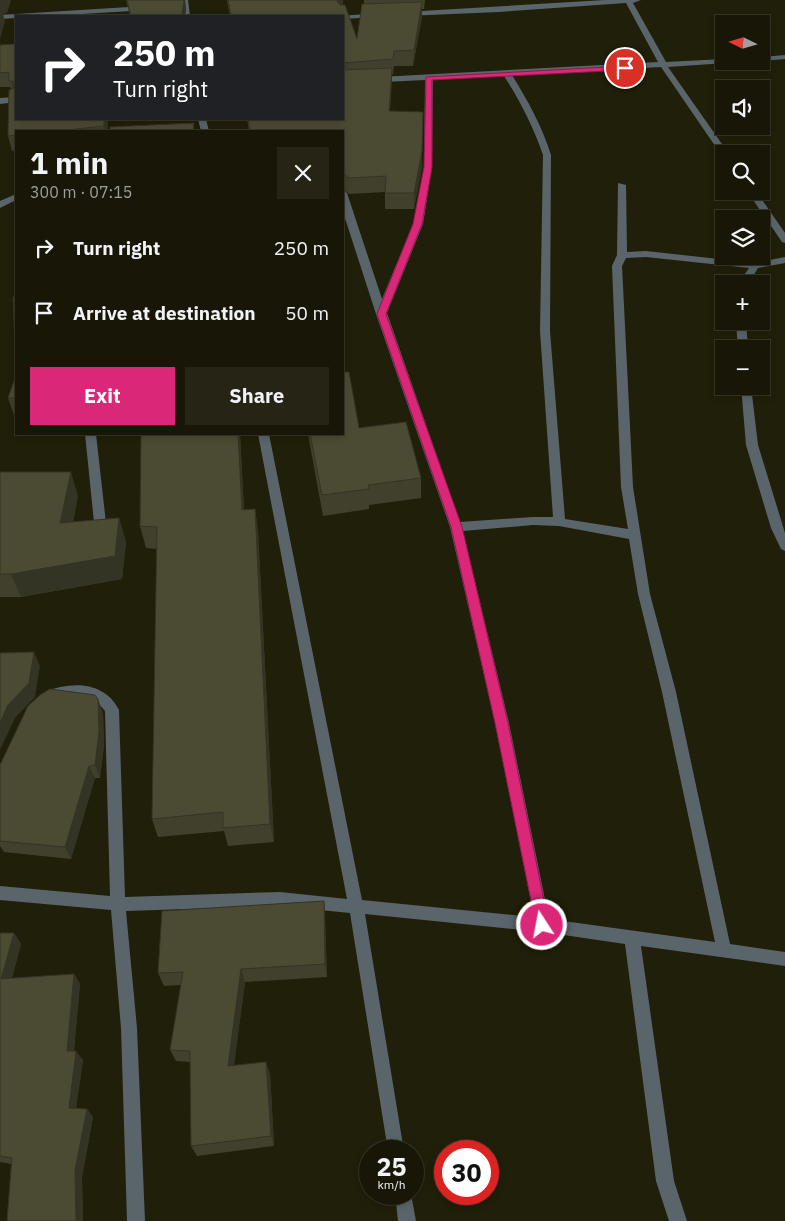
<!DOCTYPE html>
<meta charset="utf-8">
<style>
body{margin:0;font-family:"IBM Plex Sans",sans-serif;background:#252415;color:#f1f3f6;height:100vh;display:flex;flex-direction:column;font-size:19px;white-space:nowrap}
*{box-sizing:border-box;margin:0}
p{font-size:16px;color:#9f9f9b}
.icon{flex:none;width:28px;height:28px;fill:none;stroke:currentColor;stroke-width:2;stroke-linecap:round;stroke-linejoin:round}
.map{position:relative;flex:1;overflow:hidden}
.drawer{position:absolute;left:15px;top:130px;width:329px;height:305px;display:flex;flex-direction:column;background:#181707;border-radius:0px;box-shadow:0 2px 8px #0003,0 0 0 1px #363628}
.drawer>*{flex:none}
.banner{position:absolute;left:15px;top:15px;width:329px;height:105px;border-radius:0px;box-shadow:0 2px 8px #0003,0 0 0 1px #363628;background:#202124;color:#fff;overflow:hidden}
.needle{width:32px;rotate:275deg}
.fabs{position:absolute;left:715px;top:15px;display:grid;gap:10px}
.fabs a{display:grid;place-items:center;width:55px;height:55px;border-radius:0px;background:#181707;box-shadow:0 2px 8px #0003,0 0 0 1px #363628;font-size:25px}
.speed{position:absolute;left:359px;top:1140px;display:flex;gap:10px;font-size:25px;font-weight:700;text-align:center}
.speed>*{display:grid;place-content:center;width:65px;height:65px;border-radius:50%;background:#181707;box-shadow:0 2px 8px #0003,0 0 0 1px #363628;line-height:1}
.speed small{font-size:12px;font-weight:400}
.speed .limit{border:8px solid #d22;background:#fff;color:#111}
.pin{position:absolute;display:grid;place-items:center;width:42px;height:42px;color:#fff;margin:-21px;border:2px solid #fff;border-radius:50%;box-shadow:0 1px 5px #0007}
.me{position:absolute;width:55px;margin:-28px;rotate:349deg;stroke-linejoin:round;filter:drop-shadow(0 0 4px #0008)}
.turn{display:flex;align-items:center;gap:18px;height:105px;padding:0 15px;font-size:22px}
.turn .icon{width:65px;height:65px;stroke-width:2.5}
.turn b{display:block;font-size:35px;line-height:42px}
.round{display:grid;place-items:center;flex:none;width:52px;height:52px;border-radius:0px;background:#252415}
.summary{display:flex;align-items:center;justify-content:space-between;height:85px;padding:0 15px}
h1{font-size:30px;font-weight:700;line-height:38px}
.action{display:flex;gap:10px;margin-top:auto;padding:10px 15px}
.action a{flex:1;height:58px;border-radius:0px;background:#db2777;color:#fff;font-size:20px;font-weight:700;line-height:58px;text-align:center}
.action a+a{background:#252415;color:#f1f3f6}
ul{padding:0;list-style:none}
li{display:flex;align-items:center;gap:15px;height:65px;padding:0 15px}
li div{flex:1}
li b{display:block;font-size:19px}
li em{font-style:normal}
.map>svg:first-child{display:block}
.lines{fill:none;stroke-linecap:round;stroke-linejoin:round}
.minor{fill:#5a656b;fill-rule:evenodd}
.wall{fill:#40402d}
.shaded-wall{fill:#343424}
.building{fill:#4b4b34;stroke:#343424}
.route{fill:#db2777;stroke:#8e194d}
</style>
<div class="map">
<svg width="785" height="1221" viewBox="0 0 785 1221">
<rect width="100%" height="100%" fill="#201f09"/>
<g class="lines">
<path class="minor" d="M180,0H188L190,16H182Z
M605,0H641L633,3L666,62L724,59V61H730L726,63L668,67L729,154L722,156L661,67L512,75C528,101 542,126 551,155L550,331L565,519L628,529L621,487L612,266L617,255L618,183L626,185L627,252L646,251L755,263L785,257V263L758,268L748,284H738L749,268L646,257L626,258L622,266L633,487L650,594L676,692L730,944L785,952V966L641,946L674,1181L687,1221H669L656,1181L625,944L543,932L365,914L404,1151H388L350,913L280,906L126,911L137,1028L145,1221H127L121,1028L111,910L0,900V886L110,896L105,711C94,697 81,693 63,697C57,698 53,701 47,699L45,695L47,691C73,681 105,682 119,710L125,897L280,892L347,899L258,434H269L362,900L534,917L495,723L450,527L376,314L342,209V190L347,193L382,299L413,224L424,167L425,80L342,84V79L658,62L626,3L499,12L405,16L401,14L405,12ZM504,76C520,101 533,126 543,155L540,331L553,517H533L460,522L387,313L423,224L432,167L433,79ZM533,525L559,526L629,539L638,594L662,692L715,942L549,919L509,723L463,531Z
M145,6H148V10L49,16H16V18L0,19V15Z
M381,13L382,15L378,17L342,19V16H339Z
M785,55V59L761,61H760L761,57Z
M0,98L16,97V102L0,104Z
M198,119H206L209,131H201Z
M747,191H756L785,233V243L782,242Z
M16,194V200L0,208V201Z
M736,321H746L748,349H738Z
M741,386H751L758,445L785,533V551L781,549L771,528L746,445Z
M85,434H96L107,532L101,537L95,532Z
M395,1194H411L416,1221H398Z"/>
</g>
<path class="wall" d="M126,0H185L186,9L185,16H130Z
M227,0H343V5L357,39L364,4V0H425L424,9H422V17L413,66H394L393,74H392L390,111L422,167L414,209H385V192L349,194L342,189V131H249L247,119H342V16H230Z
M16,44V119H108L107,131H16V150L12,151L8,136L11,89L10,87H0V45Z
M16,296V421L8,398L16,375Z
M359,428L421,478V498L369,505V509L323,516L308,434H342Z
M240,434L244,509H255L258,531L274,842L228,846L224,831L158,837L152,819L157,549L146,548L140,526Z
M0,472L78,496L73,522L119,518L126,542L122,579L21,597H0Z
M103,713L104,745L100,778H95L71,859L4,852L0,846V765Z
M324,901L325,916L327,977L245,982L234,1065L270,1073L274,1146L197,1156L191,1146L190,1062L176,1061L170,1050L181,985L164,986L158,973Z
M0,933H14L21,944L12,978L74,974L80,984L74,1051L83,1060L76,1108L87,1109L93,1117L82,1177L83,1221H7L11,1164L0,1162Z"/>
<path class="shaded-wall" d="M0,0H11L7,13L3,14L5,21L0,39Z
M184,0H185L186,9L185,16H182Z
M338,0H343V14L337,1Z
M422,2V17L413,66L414,50Z
M392,68V83L389,127V111Z
M104,119H108L107,131H105L104,126Z
M422,151V167L414,209V193Z
M238,434H240L245,532L242,510Z
M71,472L78,496L68,546L60,523Z
M255,509L258,531L274,842L270,824Z
M119,518L126,542L122,579L21,597L11,574Z
M34,652L40,666L35,697L15,718L0,750V723Z
M98,699L103,713L104,745L100,778L95,765Z
M89,766L95,778L71,859L65,847Z
M324,901L325,916L327,977L325,964Z
M14,933L21,944L9,989L1,979Z
M241,969L245,982L232,1077L228,1066Z
M74,974L80,984L73,1060L67,1051Z
M76,1051L83,1060L75,1116L69,1108Z
M266,1062L270,1073L274,1146L271,1136Z
M87,1109L93,1117L82,1177L83,1221H76L75,1170Z"/>
<path class="building" d="M127,0H184L182,16H131Z
M228,0H338L337,1L340,5H345L357,39L362,4L422,2L414,50L394,51L393,59L342,63V16H231Z
M16,44V119H104V126L57,131H16V135L8,136L9,90L14,88L13,81H9V72L0,73V45Z
M392,68L389,111L423,112L422,151L414,193H385L386,176L349,178L342,173V131H250L248,119H342V70Z
M194,123L193,131H110V127Z
M16,296V398H8L16,375L13,297Z
M342,372H349L359,428L406,422L421,478L368,485L369,489L322,495L310,434H342Z
M141,434H238L242,510L255,509L270,824L223,828V812L152,819L157,527L140,526Z
M0,472H71L60,523L119,518L115,556L11,574H0Z
M34,652L29,683L8,705L0,723V653Z
M50,689L95,695L98,699L99,731L95,765L89,766L65,847L0,841V765L28,706L40,695Z
M324,901L325,964L241,969L228,1066L266,1062L271,1136L191,1146L190,1051L170,1050L183,972L158,973L162,911Z
M0,933H14L1,979L74,974L67,1051H76L69,1108L87,1109L75,1170L76,1221H7L12,1158L0,1156Z"/>
<path class="route" d="M625,66L627,67V70L432,80V167L422,224L386,314L462,527L508,723L549,925L547,929L542,931L538,929L536,925L495,723L451,527L377,314L413,224L424,167L426,77Z"/>
</svg>
<div class="fabs">
<a><svg class="needle" viewBox="-14 -14 28 28"><path d="M0-13l5 13h-10z" fill="#e53935"/><path d="M0 13l5-13h-10z" fill="#9f9f9b"/></svg></a>
<a><svg class="icon" aria-label="sound" viewBox="0 0 24 24"><path d="M4 9h4l5-4v14l-5-4H4zM17 9q2 3 0 6"/></svg></a>
<a><svg class="icon" aria-label="search" viewBox="0 0 24 24"><circle cx="10" cy="10" r="6"/><path d="M15 15l6 6"/></svg></a>
<a><svg class="icon" aria-label="layers" viewBox="0 0 24 24"><path d="M12 4l9 5-9 5-9-5zM3 14l9 5 9-5"/></svg></a>
<a>+</a>
<a>−</a>
</div>
<div class="speed"><div>25<small>km/h</small></div><div class="limit">30</div></div>
<div class="pin" style="left:625px;top:68px;background:#d93025"><svg class="icon" aria-label="arrive" viewBox="0 0 24 24"><path d="M6 21V4h12l-3 4 3 4H6"/></svg></div>
<svg class="me" style="left:542px;top:925px" viewBox="-20 -20 40 40"><circle r="17" fill="#db2777" stroke="#fff" stroke-width="3"/><path d="M0-11L8 9 0 5-8 9z" fill="#fff"/></svg>
<div class="banner">
<div class="turn"><svg class="icon" aria-label="right" viewBox="0 0 24 24"><path d="M7 20v-9h11M14 6l5 5-5 5"/></svg><div><b>250 m</b>Turn right</div></div>
</div>
<section class="drawer">
<div class="summary"><div><h1>1 min</h1><p>300 m · 07:15</p></div><a class="round"><svg class="icon" aria-label="close" viewBox="0 0 24 24"><path d="M6 6l12 12M18 6L6 18"/></svg></a></div>
<ul>
<li><svg class="icon" aria-label="right" viewBox="0 0 24 24"><path d="M7 20v-9h11M14 6l5 5-5 5"/></svg><div><b>Turn right</b></div><em>250 m</em></li>
<li><svg class="icon" aria-label="arrive" viewBox="0 0 24 24"><path d="M6 21V4h12l-3 4 3 4H6"/></svg><div><b>Arrive at destination</b></div><em>50 m</em></li>
</ul>
<div class="action"><a>Exit</a><a>Share</a></div>
</section>
</div>
